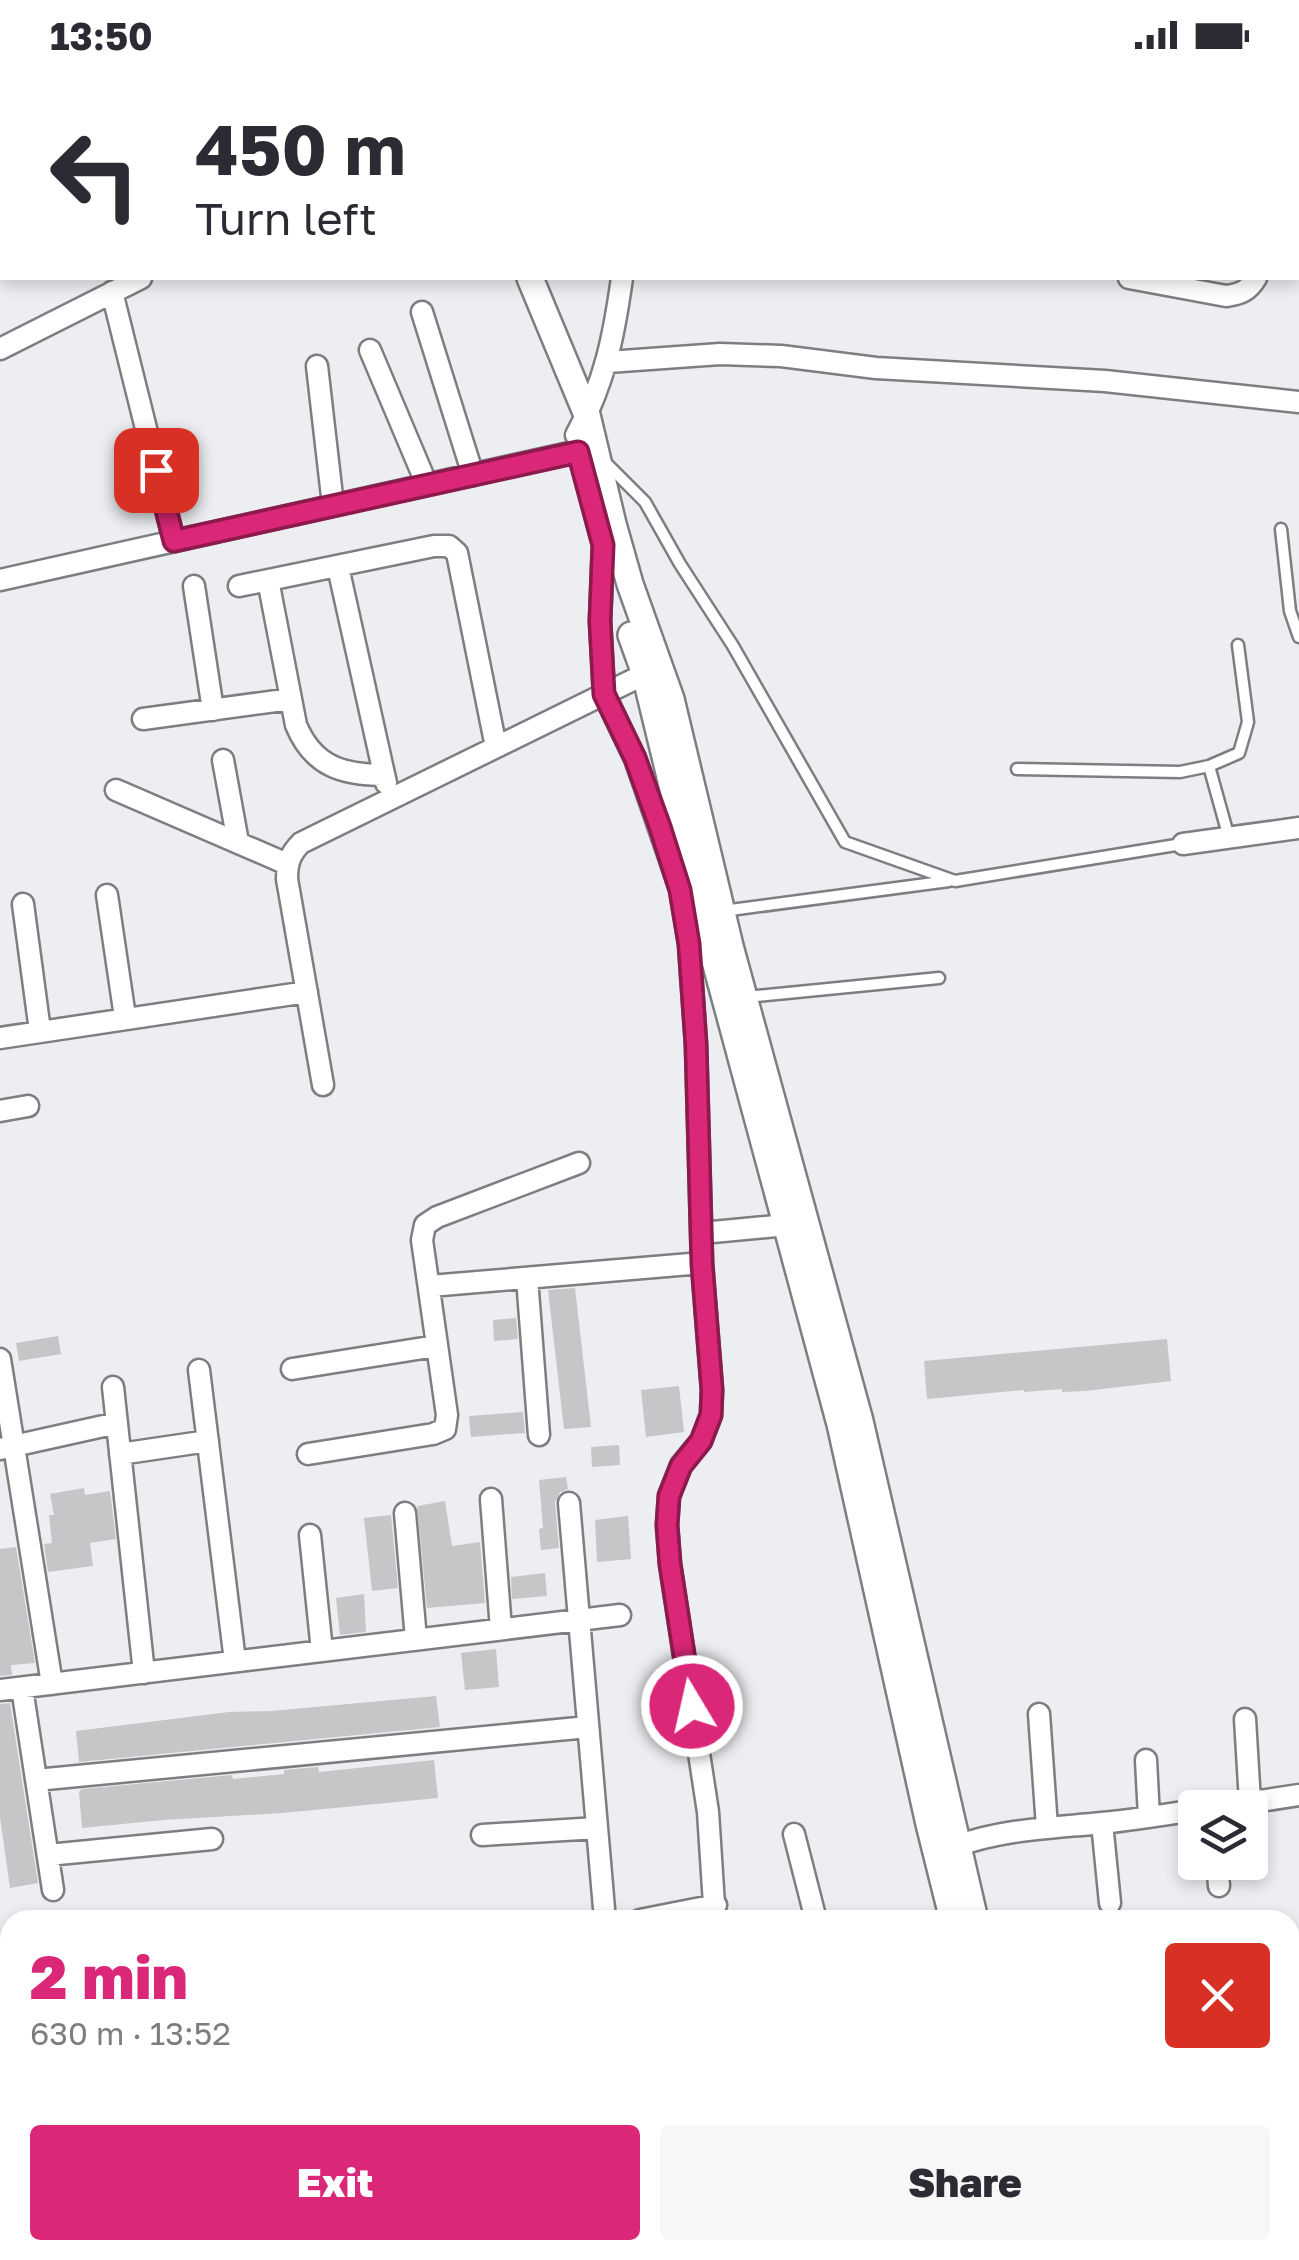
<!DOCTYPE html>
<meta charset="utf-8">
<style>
body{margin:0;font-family:"Golos Text",sans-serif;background:#f7f7f7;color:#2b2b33;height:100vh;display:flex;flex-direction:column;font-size:38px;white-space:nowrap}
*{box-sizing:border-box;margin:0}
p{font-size:32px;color:#7c7c81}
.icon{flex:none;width:55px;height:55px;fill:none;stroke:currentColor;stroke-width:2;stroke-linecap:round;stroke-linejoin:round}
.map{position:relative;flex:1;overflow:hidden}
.panel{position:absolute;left:0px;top:1840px;width:1300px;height:350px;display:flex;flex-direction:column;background:#fff;border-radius:30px 30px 0 0;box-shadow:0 5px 15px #0003}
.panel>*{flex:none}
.hud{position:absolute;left:0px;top:0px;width:1300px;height:210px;box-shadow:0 5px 15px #0003;background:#fff;color:#2b2b33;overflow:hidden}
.fabs{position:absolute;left:1178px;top:1720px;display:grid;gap:20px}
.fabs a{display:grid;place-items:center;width:90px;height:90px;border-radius:10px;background:#fff;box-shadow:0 5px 15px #0003;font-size:50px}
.pin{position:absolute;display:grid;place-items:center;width:85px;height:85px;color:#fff;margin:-42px;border-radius:20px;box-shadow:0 5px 15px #0006}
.me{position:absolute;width:110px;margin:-55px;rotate:351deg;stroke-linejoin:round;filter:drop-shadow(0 0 8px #0008)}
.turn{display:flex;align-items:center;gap:35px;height:210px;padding:0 30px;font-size:45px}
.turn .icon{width:130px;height:130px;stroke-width:2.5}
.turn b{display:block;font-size:70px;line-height:85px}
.round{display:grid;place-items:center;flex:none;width:105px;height:105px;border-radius:10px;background:#f7f7f7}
.head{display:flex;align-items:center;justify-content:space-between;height:170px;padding:0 30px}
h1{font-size:60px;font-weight:800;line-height:75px;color:#db2777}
.cta{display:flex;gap:20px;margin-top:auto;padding:20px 30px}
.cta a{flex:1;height:115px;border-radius:10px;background:#db2777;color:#fff;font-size:40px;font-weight:800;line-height:115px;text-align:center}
.cta a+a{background:#f7f7f7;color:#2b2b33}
.status{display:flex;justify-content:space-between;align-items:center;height:70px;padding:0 50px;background:#fff;direction:ltr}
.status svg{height:28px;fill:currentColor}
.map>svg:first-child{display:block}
.building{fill:#c6c5c8}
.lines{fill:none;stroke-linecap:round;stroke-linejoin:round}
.service-casing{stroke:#7d7e81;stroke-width:15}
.minor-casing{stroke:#7d7e81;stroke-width:25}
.tertiary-casing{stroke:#7d7e81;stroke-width:30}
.service{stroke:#fff;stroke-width:10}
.minor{stroke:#fff;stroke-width:20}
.tertiary{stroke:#fff;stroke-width:25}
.route-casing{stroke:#8e194d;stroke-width:25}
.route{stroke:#db2777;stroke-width:18}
</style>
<div class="status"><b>13:50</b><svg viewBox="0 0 49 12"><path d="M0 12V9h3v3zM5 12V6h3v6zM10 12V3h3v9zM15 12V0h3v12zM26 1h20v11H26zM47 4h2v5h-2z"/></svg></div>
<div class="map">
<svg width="1299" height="2190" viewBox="0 0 1299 2190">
<rect width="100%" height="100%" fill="#edeef1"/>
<path class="building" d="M575,1218L591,1357L564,1359L548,1220Z
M516,1248L518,1269L494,1271L493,1250Z
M58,1266L61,1284L19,1291L16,1273Z
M1167,1269L1171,1311L1085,1321L1062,1322V1319L1024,1322V1320L927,1329L924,1291Z
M679,1316L684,1362L646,1367L641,1320Z
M523,1342L525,1363L471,1367L469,1346Z
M619,1375L620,1395L592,1397L591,1377Z
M566,1407L568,1419L560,1422L555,1433L559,1478L541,1480L539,1459L543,1458L539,1410Z
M84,1418L85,1425L110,1421L116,1469L90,1473L93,1496L48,1502L44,1474L52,1473L49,1445H54L50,1424Z
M445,1431L452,1476L480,1472L485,1533L427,1538L417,1436Z
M391,1445L398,1518L372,1521L364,1448Z
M628,1446L631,1489L597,1492L595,1450Z
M16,1477L35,1593L11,1595L12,1605L0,1606V1479Z
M545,1503L547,1526L512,1529L511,1507Z
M364,1524L366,1562L340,1565L336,1528Z
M496,1579L499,1617L465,1620L461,1583Z
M436,1626L440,1657L79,1692L76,1661L229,1642L271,1641Z
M10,1633L38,1813L10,1818L0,1747V1634Z
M434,1690L438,1728L283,1743L163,1750L82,1758L79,1722L82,1719L232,1705L233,1709L284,1704V1700L318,1697L319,1702Z"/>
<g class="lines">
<defs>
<path id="service" d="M605,392L645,432L680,494L733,576L845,772L955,811L1182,774
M1281,459L1290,541L1299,567
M1209,696L1229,768
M1017,699L1180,702L1209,696L1239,683L1248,652L1238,575
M723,841L949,811
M746,927L939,908
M439,2180L445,2190
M1181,2180L1183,2190"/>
<path id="minor" d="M25,0L28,2
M935,0L936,2
M1011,0L1012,2
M637,2L638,0
M1195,2L1205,0
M0,70H2
M1298,75H1299
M0,154L2,153
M1298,176L1299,177
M1129,208L1226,226C1241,224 1248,221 1256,208
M112,222L174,471
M422,242L473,405
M0,279L141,208
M370,280L427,415
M608,292L720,284L781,286L876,298L1105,311L1299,332
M317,296L333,435
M576,365C605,313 614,265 622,208
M603,475L600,551L604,624L635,689L680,819L689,874L696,975L702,1193L712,1320L711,1345L701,1371L681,1395L669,1426L667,1455L670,1494L708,1742L715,1850
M338,497L386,713
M0,510L578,381
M268,510L296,655C313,696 342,705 384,705
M194,516L213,640
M239,516L434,476H449L457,483L496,677
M143,649L291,629
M223,690L238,772
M116,720L287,794
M1183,774L1299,758
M107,825L125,947
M23,834L40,961
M0,968L307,922
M323,1015L287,809C287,793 290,784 301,773L645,604
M0,1041L28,1036
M702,1163L787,1155
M527,1208L539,1365
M430,1216L702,1193
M0,1289L52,1614
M292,1299L436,1276
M199,1300L235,1591
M113,1317L144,1603
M0,1379L117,1353
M120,1384L208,1371
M308,1384L433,1364L445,1359L447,1345L422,1170L425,1155L437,1147L579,1093
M491,1429L501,1559
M569,1433L605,1850
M405,1443L416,1569
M310,1465L322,1581
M22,1618L53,1820
M0,1620L620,1545
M1039,1644L1047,1757
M1245,1649L1250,1732
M1146,1690L1149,1747
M36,1710L588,1657
M1215,1738L1299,1725
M1102,1753L1110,1833
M794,1764L816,1850
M482,1765L597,1758
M957,1776C1004,1759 1053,1758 1102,1753C1133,1750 1164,1745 1195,1740
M48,1785L212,1769
M1217,1792L1219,1816
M640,1850L716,1835
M0,2079L10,2087
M123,2180L136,2190
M862,2180L863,2190
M712,2190V2180"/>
<path id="tertiary" d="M453,0L454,2
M607,2L612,0
M530,208L587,345L613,454L630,514L671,629L730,876L860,1351L975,1850
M631,565L645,604L712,880L840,1354L929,1754L953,1850
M1290,1989L1299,1981
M1041,2180L1046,2190
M1000,2190L1002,2180
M1062,2190L1072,2180"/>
</defs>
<use href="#service" class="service-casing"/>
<use href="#minor" class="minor-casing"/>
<use href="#tertiary" class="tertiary-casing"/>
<use href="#service" class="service"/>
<use href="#minor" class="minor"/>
<use href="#tertiary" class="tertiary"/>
</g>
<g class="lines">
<defs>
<path id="route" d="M156,400L174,471L578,382L603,475L600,551L604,624L635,688L660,757L680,820L689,874L696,974L702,1194L712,1320L711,1345L701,1371L681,1396L669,1426L667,1455L670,1494L692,1636"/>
</defs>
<use href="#route" class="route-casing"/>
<use href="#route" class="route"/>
</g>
</svg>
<div class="fabs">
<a><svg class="icon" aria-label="layers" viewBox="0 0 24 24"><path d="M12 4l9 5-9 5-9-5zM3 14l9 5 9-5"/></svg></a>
</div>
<div class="pin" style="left:156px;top:400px;background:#d93025"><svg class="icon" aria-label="arrive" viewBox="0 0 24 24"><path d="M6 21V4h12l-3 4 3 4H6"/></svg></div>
<svg class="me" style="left:692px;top:1636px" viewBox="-20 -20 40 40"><circle r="17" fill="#db2777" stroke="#fff" stroke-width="3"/><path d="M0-11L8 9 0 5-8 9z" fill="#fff"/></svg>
<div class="hud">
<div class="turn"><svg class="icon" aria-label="left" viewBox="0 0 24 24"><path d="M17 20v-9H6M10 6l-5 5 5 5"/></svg><div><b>450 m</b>Turn left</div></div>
</div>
<section class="panel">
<div class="head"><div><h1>2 min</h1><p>630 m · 13:52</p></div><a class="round" style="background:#d93025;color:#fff"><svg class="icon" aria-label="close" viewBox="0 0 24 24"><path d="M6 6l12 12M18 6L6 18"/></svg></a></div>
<div class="cta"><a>Exit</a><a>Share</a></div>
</section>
</div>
